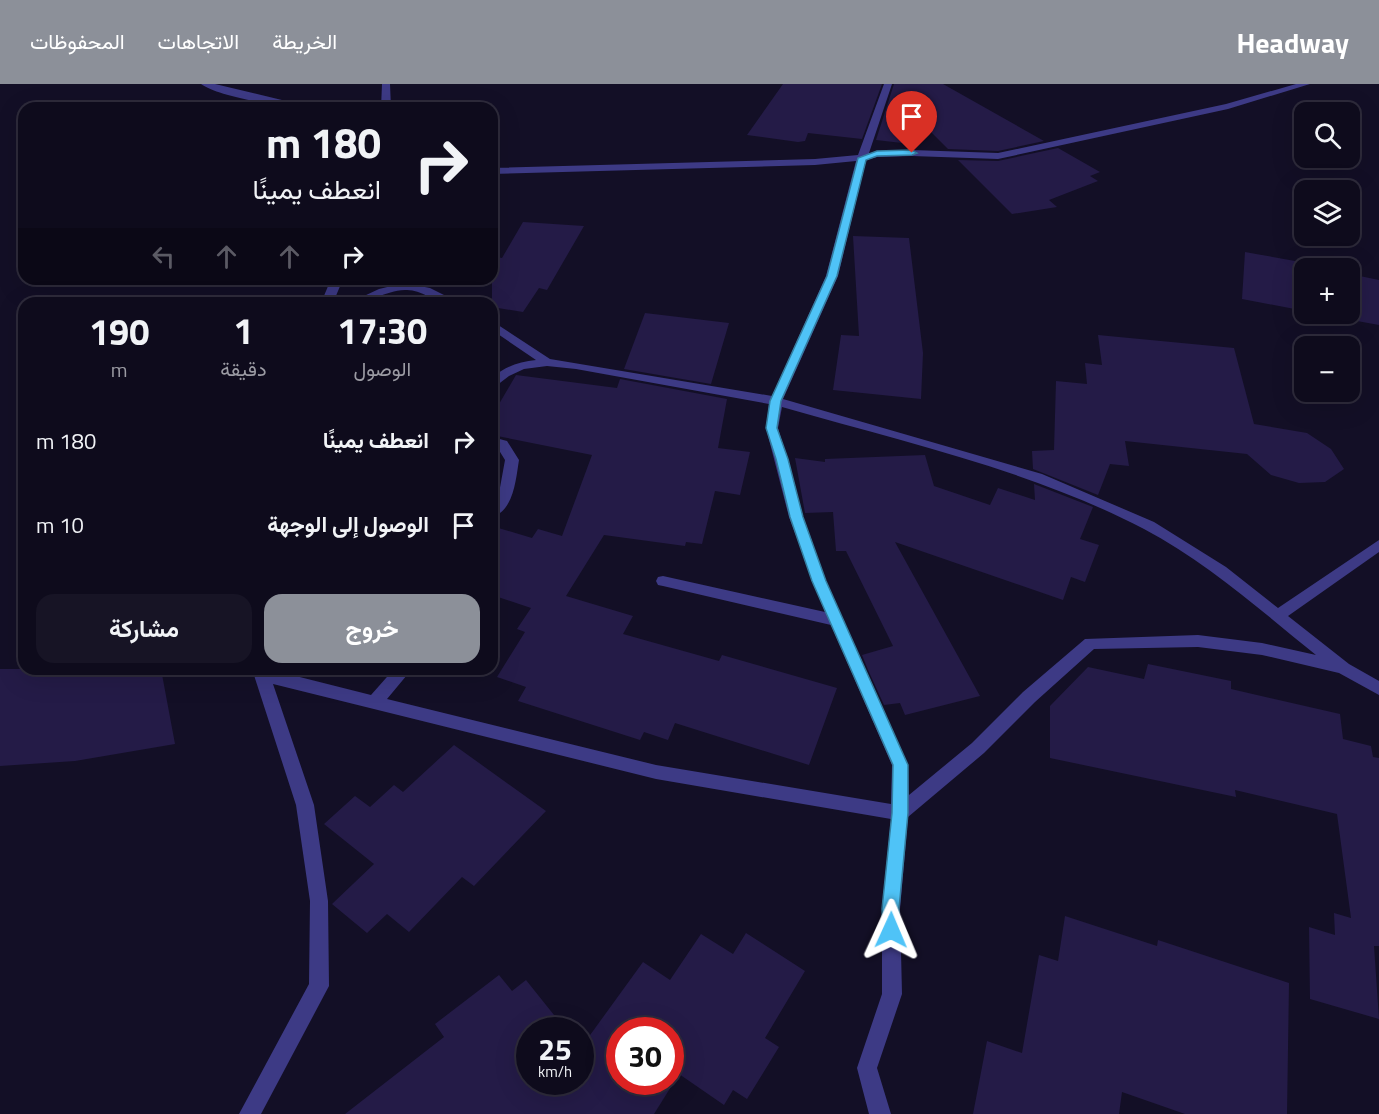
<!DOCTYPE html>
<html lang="ar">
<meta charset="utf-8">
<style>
body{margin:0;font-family:"Titillium Web",Vazirmatn,sans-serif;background:#171425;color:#f1f3f6;direction:rtl;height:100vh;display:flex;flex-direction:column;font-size:22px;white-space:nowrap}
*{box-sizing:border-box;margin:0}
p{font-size:20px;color:#9b9ba3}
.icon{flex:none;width:33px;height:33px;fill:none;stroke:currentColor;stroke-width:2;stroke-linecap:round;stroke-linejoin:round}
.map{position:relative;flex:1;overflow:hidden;direction:ltr}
.details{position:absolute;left:18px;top:213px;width:480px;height:378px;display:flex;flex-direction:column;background:#0e0b1c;border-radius:18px;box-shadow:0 6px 24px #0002,0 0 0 2px #2e2b3b;direction:rtl}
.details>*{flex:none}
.banner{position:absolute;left:18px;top:18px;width:480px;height:183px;border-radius:18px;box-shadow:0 6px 24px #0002,0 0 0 2px #2e2b3b;direction:rtl;background:#0e0b1c;color:#f1f3f6;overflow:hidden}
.tools{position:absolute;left:1294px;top:18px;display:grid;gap:12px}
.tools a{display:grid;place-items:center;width:66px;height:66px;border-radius:12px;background:#0e0b1c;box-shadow:0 6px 24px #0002,0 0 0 2px #2e2b3b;font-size:30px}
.speed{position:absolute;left:516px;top:933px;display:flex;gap:12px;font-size:30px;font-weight:700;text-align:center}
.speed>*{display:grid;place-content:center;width:78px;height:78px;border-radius:50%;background:#0e0b1c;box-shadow:0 6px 24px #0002,0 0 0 2px #2e2b3b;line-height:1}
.speed small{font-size:15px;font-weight:400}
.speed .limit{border:9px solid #d22;background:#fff;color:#111}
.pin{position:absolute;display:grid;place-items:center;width:51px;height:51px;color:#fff;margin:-62px -26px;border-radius:50% 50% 50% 0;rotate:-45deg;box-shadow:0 0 6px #0007}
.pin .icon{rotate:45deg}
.me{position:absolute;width:66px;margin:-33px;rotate:1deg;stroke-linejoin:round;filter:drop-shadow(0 0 4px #0008)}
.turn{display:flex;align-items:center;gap:21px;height:126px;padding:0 18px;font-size:27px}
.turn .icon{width:78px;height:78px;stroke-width:2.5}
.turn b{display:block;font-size:42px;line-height:51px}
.lanes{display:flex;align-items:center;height:57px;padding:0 18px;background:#0003;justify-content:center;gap:30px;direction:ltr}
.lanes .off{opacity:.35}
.eta{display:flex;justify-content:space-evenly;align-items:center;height:102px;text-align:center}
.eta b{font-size:36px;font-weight:700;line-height:42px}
.action{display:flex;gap:12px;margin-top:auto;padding:12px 18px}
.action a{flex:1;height:69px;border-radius:18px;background:#8c9099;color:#fff;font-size:24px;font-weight:700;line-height:69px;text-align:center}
.action a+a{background:#171425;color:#f1f3f6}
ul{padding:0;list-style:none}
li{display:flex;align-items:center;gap:18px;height:84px;padding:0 18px}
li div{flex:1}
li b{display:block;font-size:22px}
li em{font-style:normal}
header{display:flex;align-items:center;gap:36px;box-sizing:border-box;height:84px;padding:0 30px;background:#8c9099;color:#fff}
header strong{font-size:28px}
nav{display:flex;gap:33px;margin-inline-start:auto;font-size:21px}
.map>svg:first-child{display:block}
.building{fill:#241b47;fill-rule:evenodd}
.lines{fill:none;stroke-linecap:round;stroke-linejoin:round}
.minor{fill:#3d3a85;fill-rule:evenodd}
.route{fill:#4fc3f7;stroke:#337fa1;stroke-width:1.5}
</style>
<header>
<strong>Headway</strong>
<nav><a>الخريطة</a><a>الاتجاهات</a><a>المحفوظات</a></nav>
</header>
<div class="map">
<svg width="1379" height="1030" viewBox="0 0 1379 1030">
<rect width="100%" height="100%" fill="#130f26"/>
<path class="building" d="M783,0H882L862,55L808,49L805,57L798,58L747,51Z
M894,0H943L1044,57L998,67L948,65L906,23L911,60L876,56Z
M1058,64L1100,88L1090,92L1098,97L1049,116L1057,123L1012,130L958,76L998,77Z
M523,138L584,142L547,206L539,204L523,228L492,223V172L502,174Z
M853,152L909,154L923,269L921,315L833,306L841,251L859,252Z
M1245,168L1306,179V182L1320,184H1305V227L1242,215Z
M1350,190L1379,196V241L1319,230H1350Z
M645,229L729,239L711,300L624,285Z
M1098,251L1234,264L1254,340L1307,349L1331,365L1344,385L1325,398L1299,399L1271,391L1247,370L1125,357L1129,382L1110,380L1098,411L1033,385L1032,367L1054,366L1056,297L1087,300L1085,279L1102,281Z
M516,291L617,304L620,295L727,315L718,364L750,368L740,411L715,407L702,460L686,458L685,462L604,451L566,512L633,532L623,550L719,577L722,571L837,604L809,681L675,639L668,656L644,648L640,656L518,617L526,603L497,593L525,548L517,545L531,524L492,511V442L532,454L538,445L562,452L592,371L492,351V332Z
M925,371L934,402L990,421L998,404L1035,416L1034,400L1093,423L1080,455L1099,461L1085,498L1071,493L1063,516L895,458L980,612L905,631L900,619L884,621L868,586L862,571L893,562L846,467H836L833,428L805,429L795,374L825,378V375Z
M1148,580L1231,597V605L1340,630L1343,655L1371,662L1373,673L1379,674V862H1374L1379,935L1310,915L1309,843L1335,851L1334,829L1351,834L1337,730L1235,706L1236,713L1050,674V622L1088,583L1144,595Z
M0,585H161L175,660L75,677L0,682Z
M454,661L546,727L474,802L462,793L409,848L387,830L367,849L332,820L374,780L324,740L355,712L370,723L394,701L403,708Z
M1065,832L1157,862L1158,856L1289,899L1287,1030H1185L1122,1008L1119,1030H973L987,957L1022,969L1039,871L1058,877Z
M746,849L805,887L765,954L779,963L747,1015L733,1006L724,1021L679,990L654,1030H345L444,953L435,940L499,891L512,907L526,896L566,946H530V998H580V965L643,878L670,896L701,850L733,870ZM620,946H670V998H620Z"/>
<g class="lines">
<path class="minor" d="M201,0H215L315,24C289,24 220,14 201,0Z
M382,0H390L391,24H381Z
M884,0H892L869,69L912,66L998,69L1226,20L1296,0H1310L1228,25L998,75L912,72L877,73L866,76L838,192L783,315L1042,390L1154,438L1226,483L1278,524L1379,456V468L1288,532L1349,580L1379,597V611L1339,589L1262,571L1198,563L1094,565L1035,618L984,669L908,733L900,825L902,910L877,984L891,1030H869L857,984L882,910V825L891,735L656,695L273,600L314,721L328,817L329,902L261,1030H239L309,900L310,817L296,721L252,585H268L371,611L394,585H412L387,615L656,681L891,720L892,681L831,541L663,502L658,501L656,497L658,493L663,492L825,528L789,433L766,344L769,320L576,285L547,282L524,285L509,292L492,305V294C505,282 519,278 536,276L492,246V237L550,275L772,312L826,192L856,77L815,81L492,90V84L815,75L858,71ZM782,323C903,358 1031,386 1144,445C1207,478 1261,527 1316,571L1262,559L1198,551L1085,555L1023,608L972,659L909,711L908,681L826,497L803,433L778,344Z
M331,195H343L333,219H321Z
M404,199L430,204L460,219C455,219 450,220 445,219C431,216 421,205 405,206C384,207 371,219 349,219L379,205Z
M492,353L507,357L519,376C516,394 514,427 492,433V418L499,409L505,376L497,363L492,361Z"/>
</g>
<path class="route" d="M877,67L912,66L917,69L912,71L877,72L866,76L837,192L781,317L777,344L788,375L803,433L826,497L908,681V729L899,825L900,846L897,852L891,855L885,852L883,846L882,825L892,729L893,681L812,497L790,433L776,375L766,344L770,317L827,192L858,74Z"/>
</svg>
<div class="tools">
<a><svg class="icon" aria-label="search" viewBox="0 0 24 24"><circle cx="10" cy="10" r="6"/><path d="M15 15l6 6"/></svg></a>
<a><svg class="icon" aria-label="layers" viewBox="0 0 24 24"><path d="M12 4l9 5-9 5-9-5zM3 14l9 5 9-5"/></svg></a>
<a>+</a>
<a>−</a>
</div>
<div class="speed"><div>25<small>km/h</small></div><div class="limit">30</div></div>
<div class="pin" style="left:912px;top:69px;background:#d93025"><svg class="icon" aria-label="arrive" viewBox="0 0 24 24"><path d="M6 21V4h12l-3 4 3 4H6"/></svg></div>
<svg class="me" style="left:891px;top:846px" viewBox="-20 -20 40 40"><path d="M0-17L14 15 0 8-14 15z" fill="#4fc3f7" stroke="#fff" stroke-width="4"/></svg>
<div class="banner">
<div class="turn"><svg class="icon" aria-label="right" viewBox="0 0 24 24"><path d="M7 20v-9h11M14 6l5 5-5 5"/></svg><div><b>180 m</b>انعطف يمينًا</div></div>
<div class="lanes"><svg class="icon off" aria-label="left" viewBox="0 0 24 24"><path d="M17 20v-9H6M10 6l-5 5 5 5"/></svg><svg class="icon off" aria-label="ahead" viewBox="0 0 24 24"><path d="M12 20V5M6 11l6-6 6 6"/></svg><svg class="icon off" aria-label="ahead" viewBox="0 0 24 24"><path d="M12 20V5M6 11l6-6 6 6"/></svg><svg class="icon" aria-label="right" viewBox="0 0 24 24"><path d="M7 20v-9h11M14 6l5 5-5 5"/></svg></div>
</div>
<section class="details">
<div class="eta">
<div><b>17:30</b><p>الوصول</p></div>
<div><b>1</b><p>دقيقة</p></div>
<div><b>190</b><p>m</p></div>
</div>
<ul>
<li><svg class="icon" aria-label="right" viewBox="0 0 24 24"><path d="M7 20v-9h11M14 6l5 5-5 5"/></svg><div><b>انعطف يمينًا</b></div><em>180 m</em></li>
<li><svg class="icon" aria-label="arrive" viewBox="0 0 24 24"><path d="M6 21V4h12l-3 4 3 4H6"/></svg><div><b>الوصول إلى الوجهة</b></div><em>10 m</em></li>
</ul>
<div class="action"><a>خروج</a><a>مشاركة</a></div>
</section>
</div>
